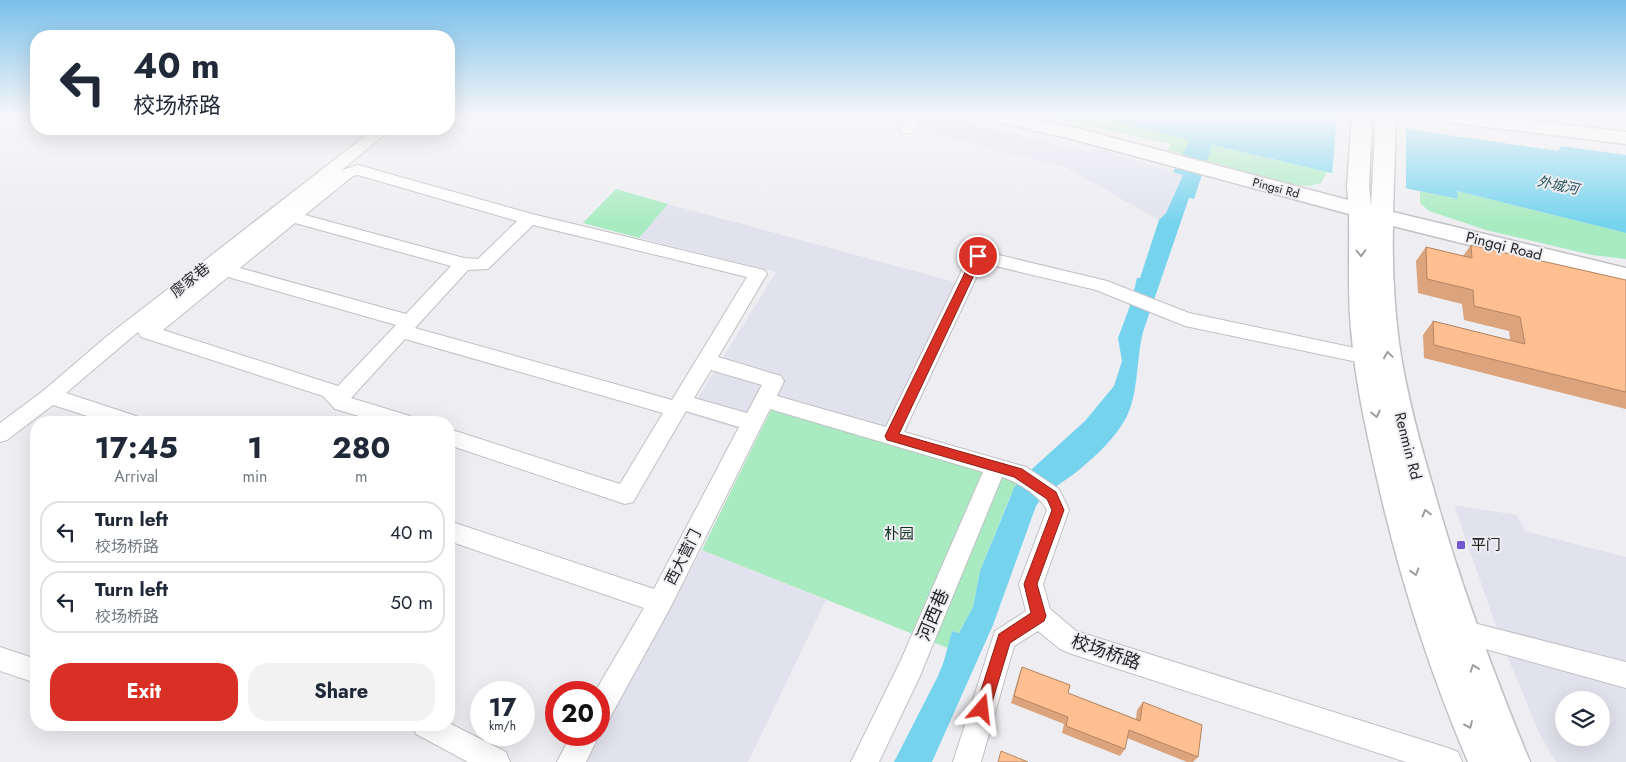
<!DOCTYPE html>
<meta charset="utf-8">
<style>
body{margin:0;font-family:Jost,"Noto Sans SC",sans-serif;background:#f2f2f3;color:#1f2937;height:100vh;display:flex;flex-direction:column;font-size:19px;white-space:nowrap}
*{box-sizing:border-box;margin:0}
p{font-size:16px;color:#747a83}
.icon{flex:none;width:28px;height:28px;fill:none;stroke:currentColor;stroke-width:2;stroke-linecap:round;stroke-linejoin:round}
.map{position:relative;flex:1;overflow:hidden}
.sheet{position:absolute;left:30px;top:416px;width:425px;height:315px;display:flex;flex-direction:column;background:#fff;border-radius:20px;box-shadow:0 5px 20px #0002}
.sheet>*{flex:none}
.banner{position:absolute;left:30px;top:30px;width:425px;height:105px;border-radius:20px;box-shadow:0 5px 20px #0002;background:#fff;color:#1f2937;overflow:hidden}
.buttons{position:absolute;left:1555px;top:691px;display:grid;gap:10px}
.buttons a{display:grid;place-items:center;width:55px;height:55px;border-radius:50%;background:#fff;box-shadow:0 5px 20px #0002;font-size:25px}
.speed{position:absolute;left:470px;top:681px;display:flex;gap:10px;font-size:25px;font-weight:700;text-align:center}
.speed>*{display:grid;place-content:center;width:65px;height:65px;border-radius:50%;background:#fff;box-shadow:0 5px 20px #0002;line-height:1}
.speed small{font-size:12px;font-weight:400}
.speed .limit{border:8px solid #d22;background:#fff;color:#111}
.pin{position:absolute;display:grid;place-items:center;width:42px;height:42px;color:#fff;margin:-21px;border:2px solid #fff;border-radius:50%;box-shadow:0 1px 5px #0007}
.me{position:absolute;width:55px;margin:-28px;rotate:17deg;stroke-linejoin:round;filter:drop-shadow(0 0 4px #0008)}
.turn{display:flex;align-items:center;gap:18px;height:105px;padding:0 20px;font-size:22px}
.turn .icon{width:65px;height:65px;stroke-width:2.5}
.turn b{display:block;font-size:35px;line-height:42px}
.eta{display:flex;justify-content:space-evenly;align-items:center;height:85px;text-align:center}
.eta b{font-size:30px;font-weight:700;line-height:35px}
.button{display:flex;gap:10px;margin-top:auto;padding:10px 20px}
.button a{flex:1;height:58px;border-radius:20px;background:#d93025;color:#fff;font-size:20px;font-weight:700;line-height:58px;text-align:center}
.button a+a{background:#f2f2f3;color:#1f2937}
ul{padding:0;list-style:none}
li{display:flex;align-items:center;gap:15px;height:62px;margin:0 10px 8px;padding:0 10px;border:2px solid #e0e1e3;border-radius:20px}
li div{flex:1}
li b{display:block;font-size:19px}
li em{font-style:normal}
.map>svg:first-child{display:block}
.built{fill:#e2e2ee;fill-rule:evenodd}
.green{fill:#a8ebc1}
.water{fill:#76d3ee}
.pier{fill:#eeeef2}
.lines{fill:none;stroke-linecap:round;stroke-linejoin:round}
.minor-casing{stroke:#c0c0c5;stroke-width:2}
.major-casing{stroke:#c0c0c5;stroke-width:3}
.minor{fill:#fff;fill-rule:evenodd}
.major{fill:#fff;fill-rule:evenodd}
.wall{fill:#dba47c}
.building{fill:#ffbf90;stroke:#b28665}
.oneway{stroke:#9d9d9e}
.route{fill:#d93025;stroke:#8d1f18}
.poi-dot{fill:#7056cf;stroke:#eeeef2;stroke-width:2}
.labels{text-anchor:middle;stroke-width:4;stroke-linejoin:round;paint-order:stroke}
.far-street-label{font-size:12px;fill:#252527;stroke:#eeeef2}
.far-water-label{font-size:14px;font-style:italic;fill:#27515d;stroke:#eeeef2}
.street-label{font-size:15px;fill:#252527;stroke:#eeeef2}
.park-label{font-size:15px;fill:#133321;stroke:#eeeef2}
.poi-label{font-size:15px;fill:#252527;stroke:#eeeef2;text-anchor:start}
.near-street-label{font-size:18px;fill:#252527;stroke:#eeeef2}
</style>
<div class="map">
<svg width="1626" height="762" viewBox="0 0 1626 762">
<rect width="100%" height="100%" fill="#eeeef2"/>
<path class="built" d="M862,116H941L1092,153L1096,148L1183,175L1166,213L1159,220L1065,167Z
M668,204L962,284L900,431L759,391L737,429L688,414L776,272L639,238Z
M1454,505L1517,515L1525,531L1626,557V762H1556L1540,735L1501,641ZM1564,700H1601V738H1564Z
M702,550L826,600L748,762H585Z"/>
<path class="green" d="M1042,116H1088L1327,172L1321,183L1309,186L1290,184L1168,150L1170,144Z
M616,189L668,204L639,238L583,223Z
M1420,191L1457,199V191L1626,233V259L1592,255L1486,230L1429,211L1420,203Z
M773,406L1022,478L1009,499L980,571L973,607L959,633L952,631L948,648L702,550Z"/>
<path class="water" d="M1088,116H1341L1427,132L1558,151L1561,146L1626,155V233L1457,191L1458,199L1327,172L1212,145L1194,199L1189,198L1143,332C1136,359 1139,393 1126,418C1116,437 1096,456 1080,469C1065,482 1046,490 1036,506L993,625L932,762H894L938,676L944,661L952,631L959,633L973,607L980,571L1014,488L1022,478L1085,421L1114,386L1122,361L1118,338L1131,303L1137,278H1140L1159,220L1166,213L1183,175L1173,172L1190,140Z"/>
<path class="pier" d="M1337,116H1354L1406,126V190L1332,175Z"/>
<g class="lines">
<defs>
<path id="minor" d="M910,116H924L912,133H902L899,130Z
M374,129H391L342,170L358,165L532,214L764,270L767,274L718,357L781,376L784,381L777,396L886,427L969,256L972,252L978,250L1107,281L1189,313L1374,352L1377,357L1374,362L1367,364L1185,326L1096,290L983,263L904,432L1026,467L1059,489L1069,510L1043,584L1050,609L1076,631L1448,748L1458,752L1462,762H1406L1069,653L1060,649L1038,631L1014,646L981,762H953L995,631L1026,611L1019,584L1047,510C1040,496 1018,482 1002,477L919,678L879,762H851L901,660L983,472L770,409L669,610L608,721L599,725V692H595L644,608L449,541V521L654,589L739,427L686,411L633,502L625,504L449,445V429L620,484L663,413L405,339L351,398L410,416L413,422H379L335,409L323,396L141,337L138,332L66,393L136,416L139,422H106L53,405L7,440L0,442V423L43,391L106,337ZM358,175L517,221L478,259L464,258L305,215L353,176ZM295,223L451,266L406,314L240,268ZM533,225L747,277L672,400L415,328L468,270L488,269ZM228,277L396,325L338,386L163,330ZM711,370L762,385L747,413L694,398Z
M1462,620L1626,662V688L1453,640L1450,632L1453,624Z
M0,647L36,659V683L0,671Z
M449,723L506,752L510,762H468L416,734L412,725H449Z
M599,733V735L586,762H557L571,735H599Z"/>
<path id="major" d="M986,116H1021L1076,128L1348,200L1347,186L1352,116H1372L1369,186L1371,206L1376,116H1396L1393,212L1626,268V284L1393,226C1392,265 1394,304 1399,343C1406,392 1419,440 1433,487C1459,581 1493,672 1530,762H1468C1428,668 1398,573 1376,474C1366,429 1356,385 1352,339C1347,298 1350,255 1349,214L1072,139L989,120Z
M1436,116H1493L1626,132V144L1446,122L1439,120Z"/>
</defs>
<use href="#minor" class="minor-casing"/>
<use href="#major" class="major-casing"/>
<use href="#minor" class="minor"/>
<use href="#major" class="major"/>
</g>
<path class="wall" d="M1471,245L1626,280V409L1424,358L1423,335L1433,321L1510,340L1509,331L1464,320L1462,304L1418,293L1416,261L1426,247L1463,256Z
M1022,667L1068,693L1136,719L1137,710L1143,702L1198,757L1193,762H1187L1127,738L1125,749L1120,756L1062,733L1064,724L1011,703L1019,675Z"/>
<path class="building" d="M1471,245L1626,280V392L1434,345L1433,321L1525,344L1520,317L1474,306L1473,290L1427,279L1426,247L1472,258Z
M1022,667L1070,685L1068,693L1140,721L1143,702L1202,725L1198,757L1129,730L1125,749L1066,726L1068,717L1014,696Z
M1001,751L1028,762H998Z"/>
<defs><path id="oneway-chevron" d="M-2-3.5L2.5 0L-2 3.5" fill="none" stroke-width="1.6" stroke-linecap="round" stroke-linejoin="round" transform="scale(1.25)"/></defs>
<g class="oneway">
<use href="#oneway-chevron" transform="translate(1361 253) rotate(88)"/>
<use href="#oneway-chevron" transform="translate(1388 355) rotate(-98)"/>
<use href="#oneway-chevron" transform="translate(1376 414) rotate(77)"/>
<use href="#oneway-chevron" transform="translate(1426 513) rotate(-106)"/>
<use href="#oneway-chevron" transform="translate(1415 572) rotate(73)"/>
<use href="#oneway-chevron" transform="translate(1474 668) rotate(-109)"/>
<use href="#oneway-chevron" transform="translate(1469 725) rotate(66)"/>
</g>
<linearGradient id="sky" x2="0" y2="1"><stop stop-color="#7ac0ea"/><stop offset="0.52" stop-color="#f7f7f9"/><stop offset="1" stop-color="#f7f7f9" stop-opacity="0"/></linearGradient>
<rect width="1626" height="223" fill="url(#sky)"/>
<path class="route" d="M978,253L983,256L899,434L1022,469L1056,492L1064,510L1037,584L1046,616L1044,621L1010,643L990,709L988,715L982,717L977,715L975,709L999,634L1031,613L1024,584L1052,510L1047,499L1014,477L891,441L887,440L885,436L973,256Z"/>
<rect class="poi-dot" x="1456" y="540" width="10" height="10" rx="2.5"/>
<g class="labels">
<g class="far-street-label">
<text transform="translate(1276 188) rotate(15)" y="4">Pingsi Rd</text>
</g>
<g class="far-water-label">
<text transform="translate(1558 185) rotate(12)" y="5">外城河</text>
</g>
<g class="street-label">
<text transform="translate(1504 246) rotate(14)" y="5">Pingqi Road</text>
<text transform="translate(190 280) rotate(-39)" y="5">廖家巷</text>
<text transform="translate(1408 446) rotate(76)" y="5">Renmin Rd</text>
<text transform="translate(683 557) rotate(-63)" y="5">西大营门</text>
</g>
<g class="park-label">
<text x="899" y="539">朴园</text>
</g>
<g class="poi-label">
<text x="1471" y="550">平门</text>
</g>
<g class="near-street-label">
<text transform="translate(933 615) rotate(-67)" y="6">河西巷</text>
<text transform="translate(1106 652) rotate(19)" y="6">校场桥路</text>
</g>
</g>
</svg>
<div class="buttons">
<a><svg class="icon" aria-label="layers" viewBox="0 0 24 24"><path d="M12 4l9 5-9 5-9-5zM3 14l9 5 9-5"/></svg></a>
</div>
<div class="speed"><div>17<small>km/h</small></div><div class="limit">20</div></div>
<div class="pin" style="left:978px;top:256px;background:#d93025"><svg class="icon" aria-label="arrive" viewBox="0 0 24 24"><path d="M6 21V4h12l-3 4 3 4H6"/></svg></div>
<svg class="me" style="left:982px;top:709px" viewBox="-20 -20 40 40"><path d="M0-17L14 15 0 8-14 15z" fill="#d93025" stroke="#fff" stroke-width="4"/></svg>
<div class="banner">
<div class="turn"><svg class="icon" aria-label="left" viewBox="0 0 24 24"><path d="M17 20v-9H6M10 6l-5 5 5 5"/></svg><div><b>40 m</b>校场桥路</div></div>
</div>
<section class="sheet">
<div class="eta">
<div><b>17:45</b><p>Arrival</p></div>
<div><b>1</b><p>min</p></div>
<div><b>280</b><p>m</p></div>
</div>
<ul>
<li><svg class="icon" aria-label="left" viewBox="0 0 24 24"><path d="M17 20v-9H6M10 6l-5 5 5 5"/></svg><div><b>Turn left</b><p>校场桥路</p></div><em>40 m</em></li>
<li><svg class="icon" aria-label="left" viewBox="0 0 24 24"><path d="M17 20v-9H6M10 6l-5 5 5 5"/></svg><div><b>Turn left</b><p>校场桥路</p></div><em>50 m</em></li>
</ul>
<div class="button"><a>Exit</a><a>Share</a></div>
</section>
</div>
